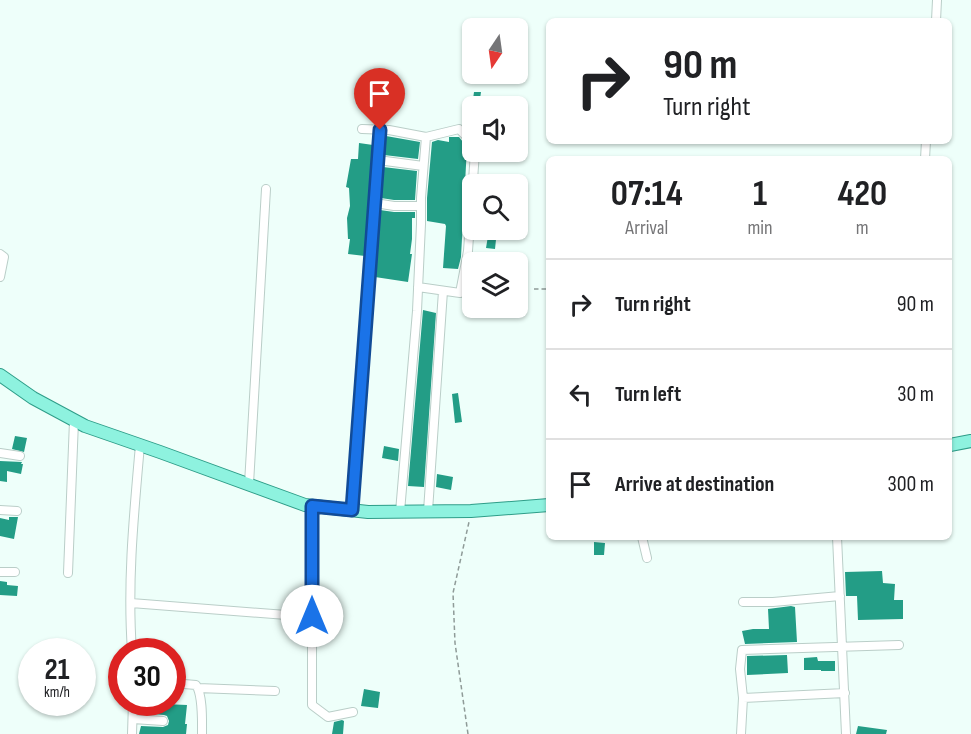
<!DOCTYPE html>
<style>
body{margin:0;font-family:"Sofia Sans Condensed",sans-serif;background:#f6f6f6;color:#202124;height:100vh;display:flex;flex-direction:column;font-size:22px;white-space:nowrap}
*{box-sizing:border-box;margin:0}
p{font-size:20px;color:#757577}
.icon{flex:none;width:33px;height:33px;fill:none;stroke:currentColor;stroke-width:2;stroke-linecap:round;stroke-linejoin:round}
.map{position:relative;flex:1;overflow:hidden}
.sheet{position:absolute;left:546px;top:156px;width:406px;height:384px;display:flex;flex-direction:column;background:#fff;border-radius:9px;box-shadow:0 2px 4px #0004}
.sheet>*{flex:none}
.top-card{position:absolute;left:546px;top:18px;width:406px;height:126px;border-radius:9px;box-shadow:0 2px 4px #0004;background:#fff;color:#202124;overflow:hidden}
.needle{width:39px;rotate:193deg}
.tools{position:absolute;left:462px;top:18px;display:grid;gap:12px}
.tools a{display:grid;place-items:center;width:66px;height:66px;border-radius:9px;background:#fff;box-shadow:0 2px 4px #0004;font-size:30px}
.speed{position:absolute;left:18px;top:638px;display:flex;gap:12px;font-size:30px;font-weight:700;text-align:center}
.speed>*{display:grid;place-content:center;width:78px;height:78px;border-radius:50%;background:#fff;box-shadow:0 2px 4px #0004;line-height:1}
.speed small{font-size:15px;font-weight:400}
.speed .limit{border:9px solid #d22;background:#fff;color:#111}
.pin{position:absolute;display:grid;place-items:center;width:51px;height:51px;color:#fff;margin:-62px -26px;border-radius:50% 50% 50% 0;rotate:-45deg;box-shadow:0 0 6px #0007}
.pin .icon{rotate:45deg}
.me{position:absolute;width:66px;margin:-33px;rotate:0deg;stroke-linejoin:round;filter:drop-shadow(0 0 4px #0008)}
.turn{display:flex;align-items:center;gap:21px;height:126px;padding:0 18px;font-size:27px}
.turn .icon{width:78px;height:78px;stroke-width:2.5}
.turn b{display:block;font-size:42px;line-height:51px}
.eta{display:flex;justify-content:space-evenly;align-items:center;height:102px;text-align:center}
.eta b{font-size:36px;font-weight:700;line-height:42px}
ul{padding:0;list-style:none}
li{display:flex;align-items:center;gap:18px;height:90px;padding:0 18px;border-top:2px solid #e0e0e0}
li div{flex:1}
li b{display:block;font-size:22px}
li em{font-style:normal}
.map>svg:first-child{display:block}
.building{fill:#239d86}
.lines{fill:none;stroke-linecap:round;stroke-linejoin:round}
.street-casing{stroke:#bacec8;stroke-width:10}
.primary-casing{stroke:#2e9d88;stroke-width:14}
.path{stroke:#8f9b98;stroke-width:1.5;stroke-dasharray:4.5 3;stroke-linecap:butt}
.street{stroke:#fff;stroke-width:8}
.primary{stroke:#8ef2df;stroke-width:12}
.route-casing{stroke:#114b97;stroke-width:15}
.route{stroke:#1a73e8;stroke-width:10}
</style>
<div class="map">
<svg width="971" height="734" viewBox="0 0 971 734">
<rect width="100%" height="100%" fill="#eefffa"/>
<path class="building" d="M474,92H481L480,99L488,100L487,106H472Z
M386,136L420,142L418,159L384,155Z
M449,137H459L467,147L461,257L458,269L443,268L446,226L445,224L427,221V198L432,142L438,140L449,142Z
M359,143L373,145L365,256L348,254L350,239H348L347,218L350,206L349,188L346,187L351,159H358Z
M383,167L417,171L415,200H394L381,198Z
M380,210L394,212H415V218H412V239L410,254H412L408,282L375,277Z
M489,230H497L495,249L486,248Z
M423,310L436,313L424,487L408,486Z
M458,393L462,422L455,423L452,394Z
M15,436L27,438L24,452L12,449Z
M384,446L399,449L398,461L382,458Z
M0,461L22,462L21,464H23L21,474L7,471V482L0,481Z
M437,474L453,477L451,490L436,487Z
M9,517H18L14,539L0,536V518L9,520Z
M594,542L605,543L604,555H594Z
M882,571L883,583L895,584L894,600H903V619L858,620L857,596H846L845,572Z
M0,581L7,582V585L18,586L17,596L0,595Z
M791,606L795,607L797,642L745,644L742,631L753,629H769L768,609Z
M787,655L788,673L747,675V656Z
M817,657L818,661H835V671H821V670H804V658Z
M364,689L380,692L378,708L361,706Z
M141,703L187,705L185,724H187L186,734H139L141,726L163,727L168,725L169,721L167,716L164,715L140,713Z
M342,720L344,721L343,734H332L334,722Z
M858,726L887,730L886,734H856Z"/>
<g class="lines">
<defs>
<path id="street" d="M936,21L937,0
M362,129L389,130L426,137L459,129L472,142
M925,159L926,141
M378,160L423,166
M375,203L394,206H421
M0,254L4,257L0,277
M418,287L460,293L472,288
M460,293L468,251L475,152
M0,453L20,456
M249,484L266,189
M312,506V705L328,717L353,712
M0,510L17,511
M352,510L380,130
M428,511L443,291
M400,512L417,311L421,224V198L426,137
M642,537L647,558
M837,537L846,734
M0,572H15
M68,573L74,421
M743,602H773L840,596
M131,603L312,617
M132,651C127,582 134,513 140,445
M172,683L196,685C203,695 202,721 202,734
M198,688L275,691
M743,698L845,693
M133,719L163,721
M132,734L133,702
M741,734L743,698L740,669L742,650L899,645"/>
<path id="primary" d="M0,375L33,398L85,426L160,452L305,505L368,512L471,511L549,505
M950,445L971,441"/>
</defs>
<use href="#street" class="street-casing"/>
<use href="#primary" class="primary-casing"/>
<path class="path" d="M534,289H549
M468,734L455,643L453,593L469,522"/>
<use href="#street" class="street"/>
<use href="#primary" class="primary"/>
</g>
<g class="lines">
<defs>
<path id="route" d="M312,616V506L352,510L380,130"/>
</defs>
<use href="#route" class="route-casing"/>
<use href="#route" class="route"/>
</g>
</svg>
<div class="tools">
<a><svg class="needle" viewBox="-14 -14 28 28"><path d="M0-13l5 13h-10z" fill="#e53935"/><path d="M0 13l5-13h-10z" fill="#757577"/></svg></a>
<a><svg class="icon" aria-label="sound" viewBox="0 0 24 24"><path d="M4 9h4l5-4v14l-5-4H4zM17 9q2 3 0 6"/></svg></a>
<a><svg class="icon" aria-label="search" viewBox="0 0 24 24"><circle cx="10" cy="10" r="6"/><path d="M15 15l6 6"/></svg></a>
<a><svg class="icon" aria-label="layers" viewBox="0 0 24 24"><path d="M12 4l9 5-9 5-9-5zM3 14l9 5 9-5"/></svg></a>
</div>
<div class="speed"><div>21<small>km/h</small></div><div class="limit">30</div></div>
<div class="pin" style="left:380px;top:130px;background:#d93025"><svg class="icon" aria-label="arrive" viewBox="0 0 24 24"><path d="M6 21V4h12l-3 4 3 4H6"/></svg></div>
<svg class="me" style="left:312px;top:616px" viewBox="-20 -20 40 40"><circle r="19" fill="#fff"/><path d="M0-13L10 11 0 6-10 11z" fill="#1a73e8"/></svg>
<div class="top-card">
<div class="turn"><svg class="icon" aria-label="right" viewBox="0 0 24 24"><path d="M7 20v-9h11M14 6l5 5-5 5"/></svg><div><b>90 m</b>Turn right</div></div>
</div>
<section class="sheet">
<div class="eta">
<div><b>07:14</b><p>Arrival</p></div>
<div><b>1</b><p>min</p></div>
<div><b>420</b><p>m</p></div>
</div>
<ul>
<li><svg class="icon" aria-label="right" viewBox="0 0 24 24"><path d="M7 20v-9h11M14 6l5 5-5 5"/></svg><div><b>Turn right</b></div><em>90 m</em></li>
<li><svg class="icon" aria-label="left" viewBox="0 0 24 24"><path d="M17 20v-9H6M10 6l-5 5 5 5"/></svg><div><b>Turn left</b></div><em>30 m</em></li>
<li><svg class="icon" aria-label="arrive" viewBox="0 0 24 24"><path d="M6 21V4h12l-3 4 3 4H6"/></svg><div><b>Arrive at destination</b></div><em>300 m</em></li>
</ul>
</section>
</div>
